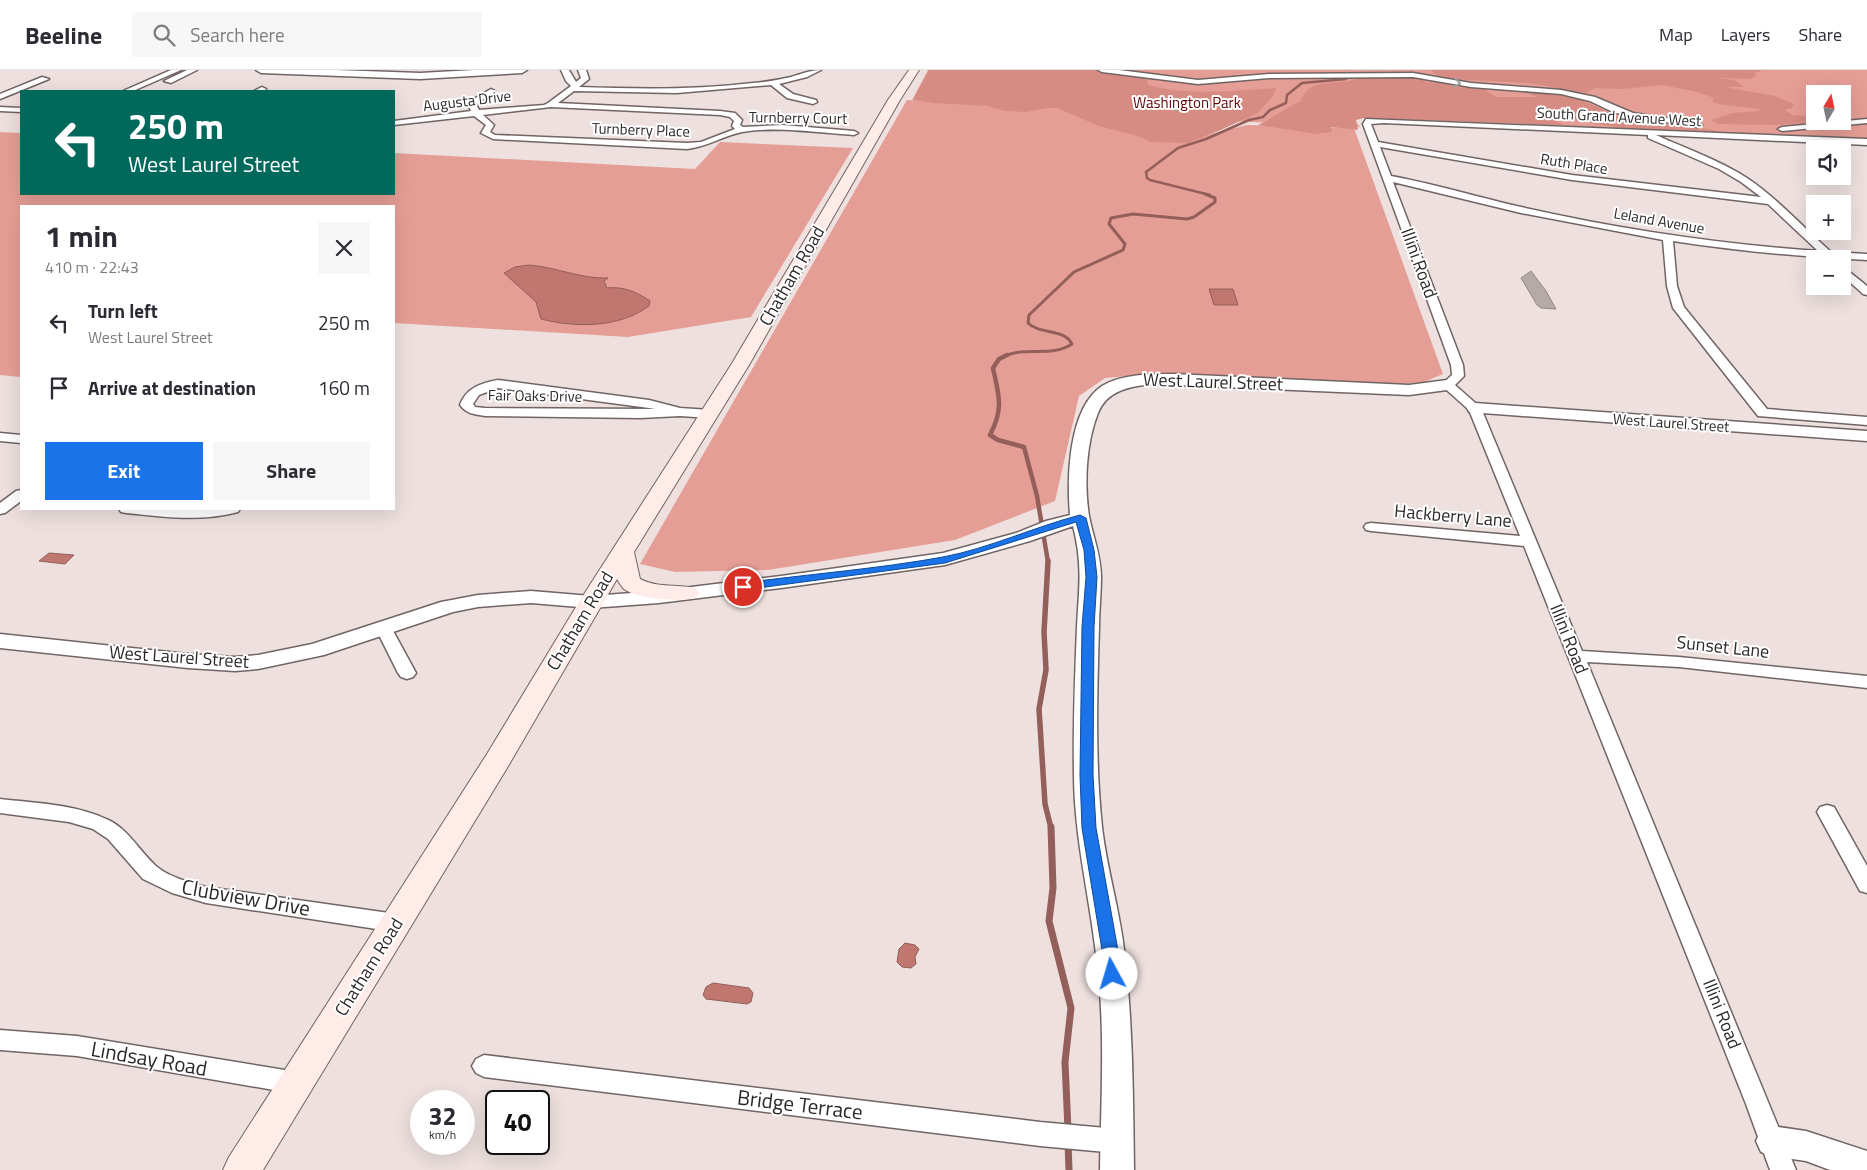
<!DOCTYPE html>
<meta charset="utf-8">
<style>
body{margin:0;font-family:"Titillium Web",sans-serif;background:#f7f7f7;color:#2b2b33;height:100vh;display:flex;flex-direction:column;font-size:19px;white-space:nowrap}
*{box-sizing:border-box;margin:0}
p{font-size:16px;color:#7c7c81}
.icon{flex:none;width:28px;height:28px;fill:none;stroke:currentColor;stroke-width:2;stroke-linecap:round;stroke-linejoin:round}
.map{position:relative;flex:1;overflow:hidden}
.drawer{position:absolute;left:20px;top:135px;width:375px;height:305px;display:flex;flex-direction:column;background:#fff;border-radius:0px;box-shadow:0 5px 20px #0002}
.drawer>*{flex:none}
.banner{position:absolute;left:20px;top:20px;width:375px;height:105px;border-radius:0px;box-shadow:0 5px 20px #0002;background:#00695c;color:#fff;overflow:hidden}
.needle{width:32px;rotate:9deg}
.tools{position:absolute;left:1806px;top:15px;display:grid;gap:10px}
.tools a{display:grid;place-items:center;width:45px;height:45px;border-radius:0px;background:#fff;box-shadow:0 5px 20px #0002;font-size:25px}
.speed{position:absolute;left:410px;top:1020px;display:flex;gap:10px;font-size:25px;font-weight:700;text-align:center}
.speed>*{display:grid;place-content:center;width:65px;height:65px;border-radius:50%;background:#fff;box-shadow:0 5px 20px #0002;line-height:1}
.speed small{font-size:12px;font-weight:400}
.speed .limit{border:2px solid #111;border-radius:8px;background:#fff;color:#111}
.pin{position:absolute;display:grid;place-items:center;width:42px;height:42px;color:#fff;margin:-21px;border:2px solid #fff;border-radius:50%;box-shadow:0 1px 5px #0007}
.me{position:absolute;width:55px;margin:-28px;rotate:354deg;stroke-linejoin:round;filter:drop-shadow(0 0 4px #0008)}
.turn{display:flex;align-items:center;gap:18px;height:105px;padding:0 25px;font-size:22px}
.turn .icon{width:65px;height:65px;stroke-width:2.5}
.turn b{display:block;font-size:35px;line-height:42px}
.round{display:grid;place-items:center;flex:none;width:52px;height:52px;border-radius:0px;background:#f7f7f7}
.summary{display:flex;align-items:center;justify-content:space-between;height:85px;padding:0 25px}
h1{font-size:30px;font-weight:700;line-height:38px}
.button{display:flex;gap:10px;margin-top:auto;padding:10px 25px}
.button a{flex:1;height:58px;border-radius:0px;background:#1a73e8;color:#fff;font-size:20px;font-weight:700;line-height:58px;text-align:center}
.button a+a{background:#f7f7f7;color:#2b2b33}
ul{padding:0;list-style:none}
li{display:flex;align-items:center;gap:15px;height:65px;padding:0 25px}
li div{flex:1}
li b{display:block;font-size:19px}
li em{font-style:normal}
header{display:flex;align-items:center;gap:30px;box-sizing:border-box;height:70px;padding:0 25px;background:#fff;border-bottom:1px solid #e1e1e2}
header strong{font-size:24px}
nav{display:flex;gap:28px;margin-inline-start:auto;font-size:18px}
.search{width:350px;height:45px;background:#f7f7f7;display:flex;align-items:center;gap:12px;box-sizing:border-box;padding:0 18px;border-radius:0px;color:#7c7c81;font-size:19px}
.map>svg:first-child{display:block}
.green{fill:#e59e95;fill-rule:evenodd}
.forest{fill:#d78c83}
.water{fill:#c0776f;stroke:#945f5a}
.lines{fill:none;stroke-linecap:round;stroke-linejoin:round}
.stream-far4{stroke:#945f5a;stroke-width:2.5}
.stream-far3{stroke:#945f5a;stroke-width:3}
.stream-far2{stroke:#945f5a;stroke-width:4.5}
.stream-far1{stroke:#945f5a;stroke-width:5.5}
.stream{stroke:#945f5a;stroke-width:7}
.building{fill:#b6aaa9;stroke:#948987}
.minor-casing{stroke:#706564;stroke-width:3}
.tertiary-casing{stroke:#706564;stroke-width:3}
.secondary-casing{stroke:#706564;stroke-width:2}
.minor{fill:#fff;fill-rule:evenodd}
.tertiary{fill:#fff;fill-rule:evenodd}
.secondary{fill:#ffece9;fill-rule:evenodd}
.oneway{stroke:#a09e9e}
.route{fill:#1a73e8;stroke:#114b97}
.labels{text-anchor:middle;stroke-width:4;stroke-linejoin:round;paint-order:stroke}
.far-street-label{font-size:15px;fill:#2d2828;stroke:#fff}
.far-park-label{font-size:15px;fill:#620508;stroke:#fff}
.street-label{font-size:18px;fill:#2d2828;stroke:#fff}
.near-street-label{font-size:21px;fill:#2d2828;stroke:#fff}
</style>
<header>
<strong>Beeline</strong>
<div class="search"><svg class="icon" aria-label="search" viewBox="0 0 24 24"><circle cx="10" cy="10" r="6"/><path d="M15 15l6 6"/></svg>Search here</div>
<nav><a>Map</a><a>Layers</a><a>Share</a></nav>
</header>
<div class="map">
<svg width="1867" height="1100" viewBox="0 0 1867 1100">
<rect width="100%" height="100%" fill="#ede0de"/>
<path class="green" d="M928,0H1867V69L1365,47L1355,49V51L1360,57L1232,51L1076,36L912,30ZM1815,24H1842V51H1815Z
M907,30L1075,37L1192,69L1247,55L1354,58L1443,304L1424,312L1392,315L1165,303L1105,308L1079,326L1055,431L955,470L768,500L675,502L640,494Z
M0,62L21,63V124H394V83L695,99L720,72L853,78L751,247L628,267L394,253V136H21V307L0,305Z"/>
<path class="forest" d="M929,0H1094L1147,8L1148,15C1190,26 1234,21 1276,18L1273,26L1258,43L1216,62L1187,73L1150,72L1141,67L1099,56L1057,38H1047L1027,42L1005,41L988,36L934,33L913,30Z
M1430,0H1759L1762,2H1755L1756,6L1750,9L1719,8L1734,10L1744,17H1725L1775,26L1794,34L1792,38L1785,40L1793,45L1815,47V51H1822L1777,55L1718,54L1711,50L1732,43L1760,41L1758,39L1718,34L1712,32L1714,28L1697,22L1662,15L1621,19L1595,18L1586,23L1554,19L1548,16L1527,13L1449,9L1441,8Z
M1362,6H1411L1423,7L1425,12L1448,13L1454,17L1484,19L1496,27H1538L1522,21L1574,27L1627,50L1629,52L1662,54L1715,60V61L1623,58L1564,49L1556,51L1563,55L1364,48L1356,50L1358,60L1331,57L1332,62L1316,64L1258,55C1274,48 1286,37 1301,31C1310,3 1343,19 1362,6Z"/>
<path class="water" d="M529,195C556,197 581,209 608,208L604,211L607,218C623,216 637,222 650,231L649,236C619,258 576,258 541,249L536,232L504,203L515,197Z
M1209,219H1233L1238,235H1214Z
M49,483L74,485L65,494L39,491Z
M905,873L915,875L919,879L915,887L916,894L911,898L902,897L897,892L899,879Z
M713,913L749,918L753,923L751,932L747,934L706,929L703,925L706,917Z"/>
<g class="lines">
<path class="stream-far4" d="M1210,125L1150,110L1147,108L1146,102L1178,78L1206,69L1249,50L1263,47L1270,40L1286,33L1287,25L1302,13L1346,9L1349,6L1348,4"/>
<path class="stream-far3" d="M1005,286C1027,276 1051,288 1072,274C1064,258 1040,265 1028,253L1029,245L1074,202L1123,180L1125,174L1109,154L1111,148L1133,144L1187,149L1194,147L1215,132V128L1205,124"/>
<path class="stream-far2" d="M1007,285L999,289L993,298C999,326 1004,338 990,365L998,370L1024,377L1037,426L1048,492"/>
<path class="stream-far1" d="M1048,491L1044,562L1046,600L1039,639L1045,734L1051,758"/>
<path class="stream" d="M1051,757L1053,818L1049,851L1071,938L1065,992L1068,1060
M1068,1073L1069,1100"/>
</g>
<path class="building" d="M1531,201L1546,221L1556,239L1541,238L1537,235L1521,208Z"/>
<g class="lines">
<defs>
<path id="minor" d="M171,0H181L133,21H123Z
M187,0H197L171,13L164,11Z
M561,0H569L576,12L581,8L578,0H586L589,9L579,17C637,19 695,20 753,13C766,12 778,10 791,7C801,4 810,0 821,0L807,7L779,14L793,24L816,30L817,32L813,34L787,28L771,15L677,23L574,21L558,33L720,41L735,43L742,50L740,55L743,57L783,55L854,61L858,63L854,65C817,63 779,56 742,62C723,66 707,77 687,79L493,69L481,63L486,55L474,46L394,55V51L471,41L469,36L472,30L491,19L495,21L478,33L477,36L479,40L544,35L548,33L571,16L566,11ZM551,37L720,45L730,47L734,51L732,56L735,59L701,72L687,73L495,65L490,62L494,55L483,45Z
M1098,0H1119L1198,10L1269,4L1413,3L1471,13L1561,20L1595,27L1633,43L1698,53L1702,55L1698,57L1632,47L1613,42L1590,31L1561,24L1471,17L1413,7L1269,8L1198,14L1102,2Z
M42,7L49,9L0,29V24Z
M262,17L266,19L265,21H254Z
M0,37L21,38V42L0,41Z
M1366,49L1867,69V75L1656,65C1687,79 1719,90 1747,108C1778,129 1803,157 1831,182L1867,184V190C1803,187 1738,181 1673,171L1677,216L1684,237L1767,339L1867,347V355L1758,346L1673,238L1667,216L1663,170L1521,143L1393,112L1463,295L1464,306L1455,315L1481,338L1582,581L1679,587L1867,606V618L1679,597L1587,592L1796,1100H1770L1746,1034L1524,476L1371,461L1366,460L1364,457L1366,454L1371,453L1520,466L1469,340L1441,315L1452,305L1451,295L1363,54ZM1384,53L1648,65V68L1719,99L1741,112L1761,127L1572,105L1378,72L1371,54ZM1380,77L1572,110L1768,134L1818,181C1718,174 1619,159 1521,137C1477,127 1435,114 1391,106Z
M1867,49V53L1782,61L1778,59L1782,57Z
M1842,196L1867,216V225L1863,224L1842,205Z
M498,310L649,330L680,338L710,340L716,344L710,348L680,346L640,348L485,346C474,344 467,344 460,335C466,318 481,313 498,310ZM498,318L649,338L655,339L485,338L475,337L473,334L479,325Z
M0,363L21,365V373L0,371Z
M21,420V431L5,443L0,444V433L16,421Z
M119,439H240L238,442C200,452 165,447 126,443L121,442Z
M384,554L390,555L392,559L416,603L413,607L407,609L401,607L398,603L376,559L378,555Z
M0,729C35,733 74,734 106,749C128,758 139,781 156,796C170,808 190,812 206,817L396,844L404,847L407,853L404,859L396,862L206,833L172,823L143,809L108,769L93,759L69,752L0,743Z
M1827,735L1834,737L1867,796V823L1860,821L1817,742L1820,737Z
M0,960L77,966L297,1002L305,1005L309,1013L305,1021L297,1024L77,986L0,980Z
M484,985L1040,1052L1117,1059L1126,1063L1129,1071L1126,1079L1117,1083L1040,1076L484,1007L476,1003L472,996L476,989Z"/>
<path id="tertiary" d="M256,0H336L420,3L474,0H527L522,3L420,9L261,3Z
M1173,304L1409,315L1447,310L1453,312L1455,315L1453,318L1447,320L1409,325L1153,314C1131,316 1107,320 1098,343C1086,373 1084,414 1089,446C1093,467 1101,485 1101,507C1101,524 1099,540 1099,557C1097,623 1095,691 1102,757C1107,801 1121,844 1125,888C1133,958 1133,1029 1134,1100H1100C1101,1029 1106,955 1096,884C1089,824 1074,765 1074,704C1073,655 1075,606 1077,557C1079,518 1083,495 1073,456L1030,471L945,495L781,518L659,533L591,538L531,533L478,537L453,542L324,585L258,599L235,601L188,598L0,578V564L188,584L235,587L258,585L312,574L441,532L478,525L531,521L591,526L659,521L781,506L943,483L1016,463L1046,451L1070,445C1067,408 1068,339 1102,316C1122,304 1150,304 1173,304Z
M1475,333L1867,361V371L1469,342L1467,338L1469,334Z
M1772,1056L1806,1061L1867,1081V1100H1830L1806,1091L1772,1086L1761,1082L1756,1071L1761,1060Z"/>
<path id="secondary" d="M909,0H919L900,30L749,295L634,482L640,509C657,518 677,514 695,518L699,523L695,528C679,532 638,529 624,519C621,516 619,512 617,509L507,698L263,1100H223L229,1087L487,684L579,532L731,295L888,30Z"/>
</defs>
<use href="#minor" class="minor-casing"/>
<use href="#tertiary" class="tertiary-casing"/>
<use href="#secondary" class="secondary-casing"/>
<use href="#minor" class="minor"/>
<use href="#tertiary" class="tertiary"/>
<use href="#secondary" class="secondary"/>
</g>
<defs><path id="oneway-chevron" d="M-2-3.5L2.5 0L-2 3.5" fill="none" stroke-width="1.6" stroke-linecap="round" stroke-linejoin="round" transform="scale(1.25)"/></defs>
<use class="oneway" href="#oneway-chevron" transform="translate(1457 13) rotate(10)"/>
<path class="route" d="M1080,445L1086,448L1094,480L1097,507L1094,557L1093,705L1096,758L1119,886L1120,904L1118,908L1112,910L1107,908L1105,904L1103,886L1082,758L1080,705L1082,557L1086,507L1084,480L1076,452L945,493L743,520L738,517L743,513C809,504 877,499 943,487C990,478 1034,457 1080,445Z"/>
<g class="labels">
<g class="far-street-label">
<text transform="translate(467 31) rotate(-7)" y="5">Augusta Drive</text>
<text transform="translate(1619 47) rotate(3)" y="5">South Grand Avenue West</text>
<text transform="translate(798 48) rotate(1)" y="5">Turnberry Court</text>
<text transform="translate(641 60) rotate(2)" y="5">Turnberry Place</text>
<text transform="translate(1574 94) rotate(9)" y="5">Ruth Place</text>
<text transform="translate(1659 151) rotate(10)" y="5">Leland Avenue</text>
<text transform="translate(535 326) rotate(1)" y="5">Fair Oaks Drive</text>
<text transform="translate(1671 353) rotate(4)" y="5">West Laurel Street</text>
</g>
<g class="far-park-label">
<text x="1187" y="38">Washington Park</text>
</g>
<g class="street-label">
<text transform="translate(1419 193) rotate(70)" y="6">Illini Road</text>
<text transform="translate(792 206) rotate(-60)" y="6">Chatham Road</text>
<text transform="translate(1213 312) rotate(2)" y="6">West Laurel Street</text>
<text transform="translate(1453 446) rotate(5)" y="6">Hackberry Lane</text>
<text transform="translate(580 551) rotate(-59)" y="6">Chatham Road</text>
<text transform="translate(1569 569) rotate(68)" y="6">Illini Road</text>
<text transform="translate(1723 577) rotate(6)" y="6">Sunset Lane</text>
<text transform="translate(179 587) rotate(4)" y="6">West Laurel Street</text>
<text transform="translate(369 897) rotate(-58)" y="6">Chatham Road</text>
<text transform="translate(1722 944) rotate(68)" y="6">Illini Road</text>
</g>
<g class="near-street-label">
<text transform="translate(246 828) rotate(10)" y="7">Clubview Drive</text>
<text transform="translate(149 989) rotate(10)" y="7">Lindsay Road</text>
<text transform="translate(800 1035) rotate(7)" y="7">Bridge Terrace</text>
</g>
</g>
</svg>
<div class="tools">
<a><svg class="needle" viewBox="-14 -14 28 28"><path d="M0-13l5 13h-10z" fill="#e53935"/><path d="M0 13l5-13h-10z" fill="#7c7c81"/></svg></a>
<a><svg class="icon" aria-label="sound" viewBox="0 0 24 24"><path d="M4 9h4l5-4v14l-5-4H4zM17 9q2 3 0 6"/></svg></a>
<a>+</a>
<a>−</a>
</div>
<div class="speed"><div>32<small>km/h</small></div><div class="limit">40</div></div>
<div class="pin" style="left:743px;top:517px;background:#d93025"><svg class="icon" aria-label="arrive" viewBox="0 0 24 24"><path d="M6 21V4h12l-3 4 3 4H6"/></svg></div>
<svg class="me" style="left:1112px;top:904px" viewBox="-20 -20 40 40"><circle r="19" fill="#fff"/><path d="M0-13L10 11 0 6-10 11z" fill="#1a73e8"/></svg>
<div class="banner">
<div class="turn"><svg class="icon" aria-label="left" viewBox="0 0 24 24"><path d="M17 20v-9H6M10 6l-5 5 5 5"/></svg><div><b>250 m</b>West Laurel Street</div></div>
</div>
<section class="drawer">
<div class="summary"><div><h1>1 min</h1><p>410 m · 22:43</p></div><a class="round"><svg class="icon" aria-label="close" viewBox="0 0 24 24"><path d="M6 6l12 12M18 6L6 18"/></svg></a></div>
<ul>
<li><svg class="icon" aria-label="left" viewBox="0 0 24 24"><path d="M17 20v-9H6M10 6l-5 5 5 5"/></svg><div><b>Turn left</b><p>West Laurel Street</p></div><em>250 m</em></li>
<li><svg class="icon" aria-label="arrive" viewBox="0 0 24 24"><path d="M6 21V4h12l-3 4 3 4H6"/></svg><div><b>Arrive at destination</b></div><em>160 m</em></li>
</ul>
<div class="button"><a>Exit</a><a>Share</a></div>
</section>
</div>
